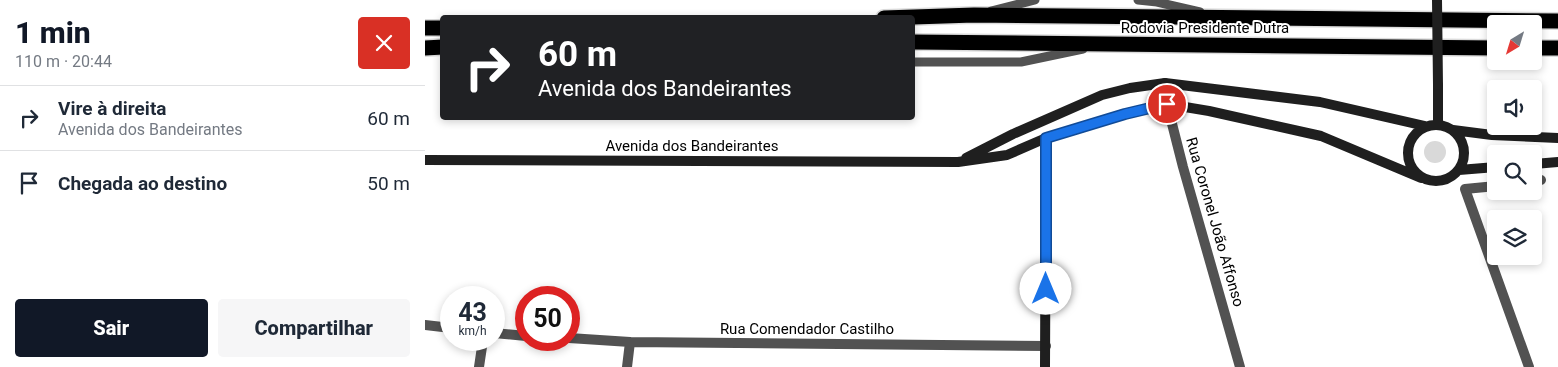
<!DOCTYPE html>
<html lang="pt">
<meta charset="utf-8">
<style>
body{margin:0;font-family:Roboto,sans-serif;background:#f6f6f7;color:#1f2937;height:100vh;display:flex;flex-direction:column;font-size:19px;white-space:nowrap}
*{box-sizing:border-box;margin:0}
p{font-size:16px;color:#747a83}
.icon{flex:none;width:28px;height:28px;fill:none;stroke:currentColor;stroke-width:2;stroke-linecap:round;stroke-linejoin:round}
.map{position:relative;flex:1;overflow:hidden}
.drawer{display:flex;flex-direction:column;background:#fff;width:425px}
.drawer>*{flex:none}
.top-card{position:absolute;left:15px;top:15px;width:475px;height:105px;border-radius:5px;box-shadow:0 2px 8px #0003;background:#202124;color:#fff;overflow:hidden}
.needle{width:32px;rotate:218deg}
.fabs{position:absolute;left:1062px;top:15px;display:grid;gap:10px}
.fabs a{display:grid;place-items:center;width:55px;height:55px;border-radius:5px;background:#fff;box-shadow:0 2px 8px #0003;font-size:25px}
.speed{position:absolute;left:15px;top:286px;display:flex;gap:10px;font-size:25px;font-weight:700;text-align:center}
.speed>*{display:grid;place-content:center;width:65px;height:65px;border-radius:50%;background:#fff;box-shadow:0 2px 8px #0003;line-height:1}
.speed small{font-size:12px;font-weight:400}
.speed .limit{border:8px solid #d22;background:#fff;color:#111}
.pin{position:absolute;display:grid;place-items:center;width:42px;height:42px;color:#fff;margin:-21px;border:2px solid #fff;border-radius:50%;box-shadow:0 1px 5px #0007}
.me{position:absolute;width:55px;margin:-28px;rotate:0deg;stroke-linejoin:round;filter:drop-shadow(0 0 4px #0008)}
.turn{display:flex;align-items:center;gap:18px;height:105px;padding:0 15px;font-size:22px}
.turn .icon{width:65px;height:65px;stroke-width:2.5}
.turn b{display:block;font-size:35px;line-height:42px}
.round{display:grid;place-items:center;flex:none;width:52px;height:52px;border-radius:5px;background:#f6f6f7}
.overview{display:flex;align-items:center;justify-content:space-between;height:85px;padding:0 15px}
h1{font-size:30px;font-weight:800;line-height:38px;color:#111827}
.action{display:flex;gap:10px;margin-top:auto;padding:10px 15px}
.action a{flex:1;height:58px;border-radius:5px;background:#111827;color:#fff;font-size:20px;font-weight:800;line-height:58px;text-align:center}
.action a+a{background:#f6f6f7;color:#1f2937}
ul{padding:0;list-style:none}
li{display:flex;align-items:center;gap:15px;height:65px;padding:0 15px;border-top:1px solid #e0e1e3}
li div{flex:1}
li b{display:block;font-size:19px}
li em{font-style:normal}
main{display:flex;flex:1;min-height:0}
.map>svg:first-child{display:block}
.green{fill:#d9d9d9}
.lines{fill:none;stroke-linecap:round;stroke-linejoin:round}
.highway-casing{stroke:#dbdbdb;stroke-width:18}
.lane{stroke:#525252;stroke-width:9}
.street{stroke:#525252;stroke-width:10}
.secondary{stroke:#1f1f1f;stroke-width:10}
.highway{stroke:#000;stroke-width:15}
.secondary-bridge{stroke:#1f1f1f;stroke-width:10}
.route-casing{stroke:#114b97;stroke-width:12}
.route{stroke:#1a73e8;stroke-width:9}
.labels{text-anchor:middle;stroke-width:4;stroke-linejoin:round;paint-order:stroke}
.street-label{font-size:15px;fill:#000;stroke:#fff}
</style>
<main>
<section class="drawer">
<div class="overview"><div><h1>1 min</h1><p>110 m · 20:44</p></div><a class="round" style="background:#d93025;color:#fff"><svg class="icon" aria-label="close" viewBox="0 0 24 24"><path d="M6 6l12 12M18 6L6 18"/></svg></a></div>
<ul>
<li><svg class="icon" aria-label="right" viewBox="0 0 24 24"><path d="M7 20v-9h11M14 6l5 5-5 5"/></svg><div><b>Vire à direita</b><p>Avenida dos Bandeirantes</p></div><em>60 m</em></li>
<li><svg class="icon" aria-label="arrive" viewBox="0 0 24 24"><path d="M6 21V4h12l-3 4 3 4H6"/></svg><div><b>Chegada ao destino</b></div><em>50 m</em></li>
</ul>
<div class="action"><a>Sair</a><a>Compartilhar</a></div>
</section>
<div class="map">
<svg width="1133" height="367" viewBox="0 0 1133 367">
<rect width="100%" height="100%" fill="#fff"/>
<path class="green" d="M999 152a11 11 0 1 1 22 0a11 11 0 1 1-22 0Z"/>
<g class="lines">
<defs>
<path id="highway" d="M459,18L549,15L1133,21
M0,28H18
M488,42L1071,48
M0,48L18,47
M1109,48H1133"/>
</defs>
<use href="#highway" class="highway-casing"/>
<path class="lane" d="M713,0L732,2L775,12
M566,11L610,0
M488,62H596L658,49"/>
<path class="street" d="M740,83L742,104L758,167L815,367
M1109,181L1116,180
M1071,186L1040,189L1104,367
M0,325L26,328
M69,333L101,336
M144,338L205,342L621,346
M54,367L58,340
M202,367L205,342"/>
<path class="secondary" d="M983 153a28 28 0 1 1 56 0a28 28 0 1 1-56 0Z
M1013,125V85
M1028,130L1067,135L1133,138
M541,158L588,134L677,95L705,88L740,83L895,102L1000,126
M0,160L533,162L582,155L621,138L700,114L742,104L784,111L896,136L996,178
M1109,164L1133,162
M1034,170L1071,167
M620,367L621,138"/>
<use href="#highway" class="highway"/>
<path class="secondary-bridge" d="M1012,0L1013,85"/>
</g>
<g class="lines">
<defs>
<path id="route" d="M621,289V138L700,114L742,104"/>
</defs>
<use href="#route" class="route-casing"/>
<use href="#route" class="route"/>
</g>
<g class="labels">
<g class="street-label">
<text x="780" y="33">Rodovia Presidente Dutra</text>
<text x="267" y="151">Avenida dos Bandeirantes</text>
<text transform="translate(790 222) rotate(74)" y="5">Rua Coronel João Affonso</text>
<text x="382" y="334">Rua Comendador Castilho</text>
</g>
</g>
</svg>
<div class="fabs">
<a><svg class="needle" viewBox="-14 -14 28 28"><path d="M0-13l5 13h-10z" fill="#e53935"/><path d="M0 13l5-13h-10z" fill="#747a83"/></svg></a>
<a><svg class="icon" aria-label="sound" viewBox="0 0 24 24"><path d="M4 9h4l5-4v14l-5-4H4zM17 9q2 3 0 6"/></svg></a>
<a><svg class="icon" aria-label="search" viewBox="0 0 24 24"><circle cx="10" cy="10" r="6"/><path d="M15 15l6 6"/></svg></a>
<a><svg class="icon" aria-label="layers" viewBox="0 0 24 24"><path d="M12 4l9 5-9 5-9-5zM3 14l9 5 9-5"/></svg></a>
</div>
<div class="speed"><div>43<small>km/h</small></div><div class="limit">50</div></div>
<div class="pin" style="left:742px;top:104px;background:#d93025"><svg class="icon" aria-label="arrive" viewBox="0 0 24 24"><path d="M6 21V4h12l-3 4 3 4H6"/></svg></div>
<svg class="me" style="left:621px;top:289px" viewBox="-20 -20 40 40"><circle r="19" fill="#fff"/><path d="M0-13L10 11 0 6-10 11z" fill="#1a73e8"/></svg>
<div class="top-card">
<div class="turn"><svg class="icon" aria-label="right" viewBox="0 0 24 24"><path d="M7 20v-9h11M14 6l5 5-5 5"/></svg><div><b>60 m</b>Avenida dos Bandeirantes</div></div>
</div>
</div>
</main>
